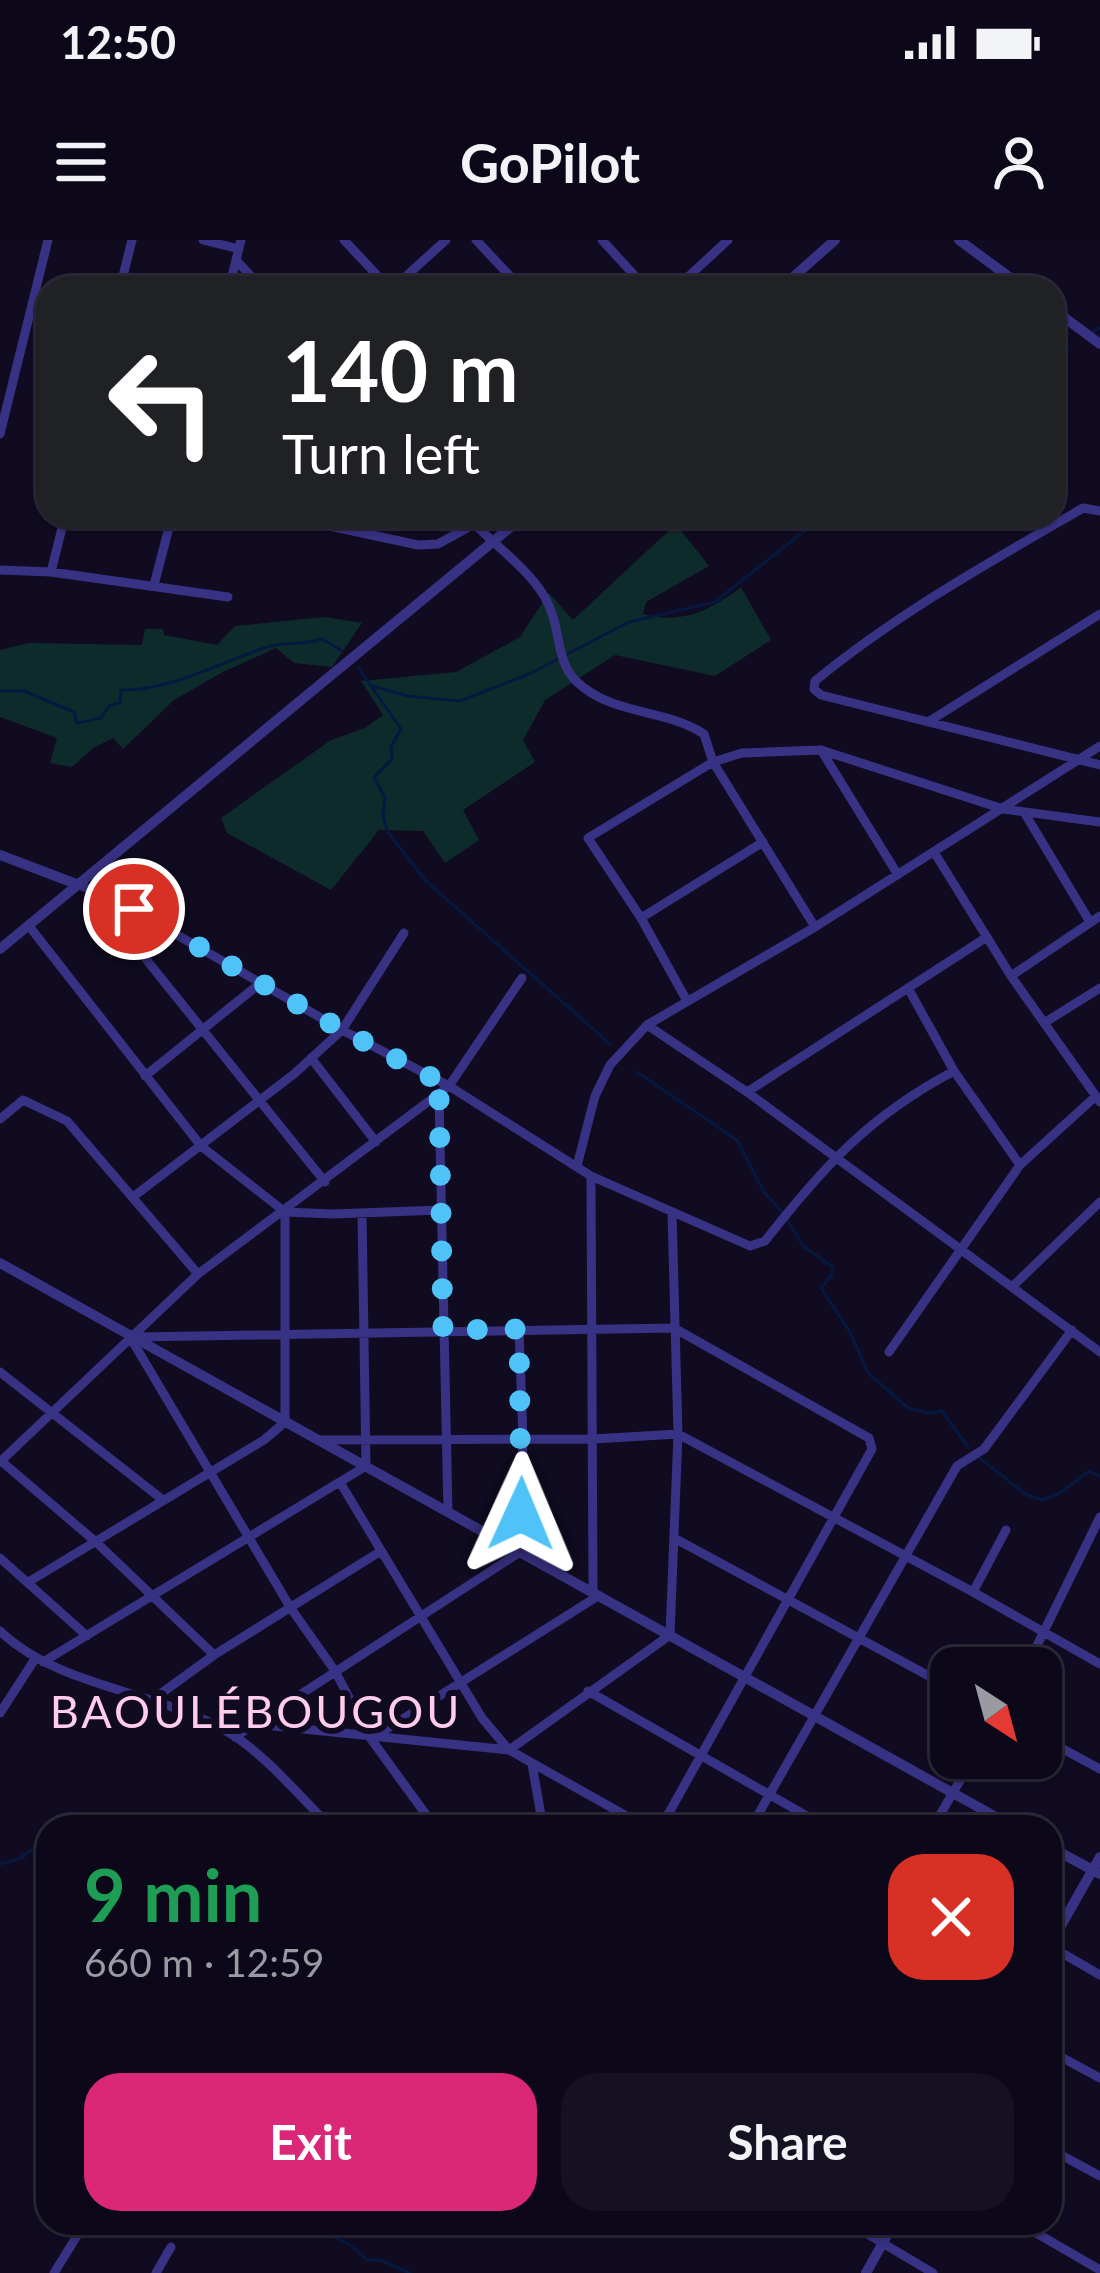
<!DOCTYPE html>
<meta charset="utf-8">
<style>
body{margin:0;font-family:Lato,sans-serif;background:#151122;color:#f1f3f6;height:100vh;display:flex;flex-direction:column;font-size:45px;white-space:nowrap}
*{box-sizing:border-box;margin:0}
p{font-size:39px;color:#9a9aa2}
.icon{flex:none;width:66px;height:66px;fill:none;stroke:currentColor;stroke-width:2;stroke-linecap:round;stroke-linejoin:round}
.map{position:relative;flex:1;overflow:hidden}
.drawer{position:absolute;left:36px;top:1575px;width:1026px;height:420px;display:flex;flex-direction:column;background:#0c0819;border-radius:36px;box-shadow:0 3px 9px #0004,0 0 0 3px #2c2938}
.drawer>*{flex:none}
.hud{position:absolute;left:36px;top:36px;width:1029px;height:252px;border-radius:36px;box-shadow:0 3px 9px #0004,0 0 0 3px #2c2938;background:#202124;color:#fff;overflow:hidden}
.needle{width:78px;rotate:144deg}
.fabs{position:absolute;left:930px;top:1407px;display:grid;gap:24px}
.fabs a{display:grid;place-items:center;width:132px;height:132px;border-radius:24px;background:#0c0819;box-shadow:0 3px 9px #0004,0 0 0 3px #2c2938;font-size:60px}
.pin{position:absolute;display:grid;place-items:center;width:102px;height:102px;color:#fff;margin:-51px;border:6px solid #fff;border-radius:50%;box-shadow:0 3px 12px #0007}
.me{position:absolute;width:132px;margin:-66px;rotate:1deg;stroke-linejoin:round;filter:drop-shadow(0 0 9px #0008)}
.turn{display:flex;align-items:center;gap:42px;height:252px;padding:0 48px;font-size:54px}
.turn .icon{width:156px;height:156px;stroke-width:2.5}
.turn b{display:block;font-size:84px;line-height:102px}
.round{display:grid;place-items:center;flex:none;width:126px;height:126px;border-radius:36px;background:#151122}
.head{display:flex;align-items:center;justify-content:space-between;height:204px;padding:0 48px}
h1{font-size:72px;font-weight:700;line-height:90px;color:#1e9e55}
.action{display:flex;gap:24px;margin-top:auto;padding:24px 48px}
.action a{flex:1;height:138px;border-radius:36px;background:#db2777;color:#fff;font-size:48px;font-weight:700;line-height:138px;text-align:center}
.action a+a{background:#151122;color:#f1f3f6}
.status{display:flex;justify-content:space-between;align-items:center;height:84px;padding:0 60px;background:#0c0819;direction:ltr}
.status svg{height:33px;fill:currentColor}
header{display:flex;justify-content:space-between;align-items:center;height:156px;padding:0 48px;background:#0c0819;font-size:54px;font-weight:700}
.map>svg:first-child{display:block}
.green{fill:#0e2b2b}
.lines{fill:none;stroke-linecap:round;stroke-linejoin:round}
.stream{stroke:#051940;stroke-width:3}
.minor{stroke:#383284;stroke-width:9}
.tertiary{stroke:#383284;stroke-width:10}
.route{stroke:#4fc3f7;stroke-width:21;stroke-dasharray:0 37.8}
.labels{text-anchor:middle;stroke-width:12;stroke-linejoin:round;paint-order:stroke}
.quarter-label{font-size:45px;letter-spacing:3px;fill:#ffcdeb;stroke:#100b21}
</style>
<div class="status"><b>12:50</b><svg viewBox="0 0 49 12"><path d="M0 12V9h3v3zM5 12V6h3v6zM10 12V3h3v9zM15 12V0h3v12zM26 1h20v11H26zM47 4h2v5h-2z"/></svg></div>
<header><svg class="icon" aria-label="menu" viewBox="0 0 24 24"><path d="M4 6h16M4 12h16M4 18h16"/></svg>GoPilot<svg class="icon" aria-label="person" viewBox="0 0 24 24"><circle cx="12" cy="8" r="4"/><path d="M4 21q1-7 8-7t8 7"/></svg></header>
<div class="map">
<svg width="1100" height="2033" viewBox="0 0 1100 2033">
<rect width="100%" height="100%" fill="#100b21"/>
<path class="green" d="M676,284L709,326L646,362L643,374C681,385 712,370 741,347L771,400L715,436L615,415L545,460L523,500L535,522L463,570L479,600L445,623L423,591L379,590L331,650L227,593L221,578L331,500L365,488L383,475L361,441L456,432L520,397L549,353L573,380Z
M324,377L362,383L332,427L294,423L276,408L221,433L174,460L123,509L113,498L93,508L72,527L50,523L57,498L0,477V410L28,403L142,405L145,389H163L164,395L217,405L235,386Z"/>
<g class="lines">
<path class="stream" d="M1093,92L1100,88
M1053,116L1068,106
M358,427L401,489L391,507L392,519L374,537L385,558L383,575L387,591L426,641L610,804
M370,445L408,456L460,461L531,433L629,382L715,362L823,276
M0,451H24L74,472L77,483L101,478L109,466L120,463L121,450C170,451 221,422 267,407C286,401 304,406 322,399L342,411
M637,832L737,900L764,952L782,972
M787,980L804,1007L833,1027L831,1036L821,1048L850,1092L868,1133L908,1168L929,1173L942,1171L968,1207
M980,1218L1025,1254L1043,1260L1060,1253L1089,1231L1100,1237
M0,1624L19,1619L37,1606L48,1614
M303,1983L351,2005L367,2020H380L410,2033"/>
<path class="minor" d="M203,0L239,9
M344,0L389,48
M476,0L521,48
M602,0L646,48
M236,20L262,48
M120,48L132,0
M229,48L241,0
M393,48L446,0
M676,48L728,0
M0,194L48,0
M1100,271L1083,268C990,322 898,373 815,441L814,449L821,455L1100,525
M283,276L418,305L438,304L474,284
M467,276C491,303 525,325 544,356C562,385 554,419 576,441C612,476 665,468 704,494L713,522L815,687
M0,330L51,332L228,357
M51,332L65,276
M154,345L172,276
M928,482L1100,374
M821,510L898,635
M1024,572L1090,682
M934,612L1011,736L1100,862
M79,645L113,658L342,790L449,846L591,936L750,1006L765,1001C824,926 869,876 954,831
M113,658L117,677L149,723L325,942
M641,678L763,602
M29,686L201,906L285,972L332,974L441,970
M1011,736L1100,676
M908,748L954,831L1020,925
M687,761L641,678L588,598L713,522L742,513L821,510L1003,569L1100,582
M1044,783L1100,748
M647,785L747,852L1100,1112
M311,818L376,902
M145,836L263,741
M747,852L987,697
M439,855L448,1272
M0,879L23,860L67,881L198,1034
M577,926L595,856L610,825L647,785L815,687L1100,506
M591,936L593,1352
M133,957L294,834L342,790L404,693
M1014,1045L1100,962
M130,1097L290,1367L335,1431L371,1499L435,1587
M136,1097L674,1088L869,1198L872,1209L661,1587
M889,1112L1020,925L1096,856
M0,1132L163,1260
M318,1200L593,1199L678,1194L973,1352L1100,1424
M1,1221L96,1302L214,1415
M0,1222L198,1034L449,846L522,738
M341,1244L482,1478L509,1510L646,1587
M674,1298L951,1448
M0,1318L87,1396
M30,1341L264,1200L285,1182V972
M973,1352L1006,1290
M0,1391C63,1451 165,1450 236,1497C271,1521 301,1558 331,1587
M43,1422L366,1226L362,973
M1026,1428L1100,1277
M588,1451L826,1587
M152,1460L214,1415L381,1311
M0,1473L35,1419
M254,1484L509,1510L670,1395L678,1194L672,973
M235,1497L520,1312L523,1199L519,1089
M1041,1497L1100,1529
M371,1499L598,1356
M532,1524L543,1587
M751,1587L957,1226L984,1209L1072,1090
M933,1587L973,1518
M1050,1706L1100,1735
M1050,1811L1100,1838
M1050,1909L1100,1936
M849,1983L933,2033
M1019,1983L1100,2030
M54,2033L85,1983
M156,2033L171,2007"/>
<path class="tertiary" d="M959,0L1024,48
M781,48L835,0
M1053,69L1100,104
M0,615L79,645
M0,709L524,276
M0,1023L1014,1587
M1050,1607L1100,1634
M1050,1705L1100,1617
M866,2033L894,1983"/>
</g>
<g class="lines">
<path class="route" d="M134,669L342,790L448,846L439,855L443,1090L519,1089L521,1274"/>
</g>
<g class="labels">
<g class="quarter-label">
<text x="256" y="1488">BAOULÉBOUGOU</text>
</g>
</g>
</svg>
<div class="fabs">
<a><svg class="needle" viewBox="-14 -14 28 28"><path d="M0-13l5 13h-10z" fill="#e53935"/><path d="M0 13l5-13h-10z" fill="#9a9aa2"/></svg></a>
</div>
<div class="pin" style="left:134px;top:669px;background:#d93025"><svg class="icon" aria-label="arrive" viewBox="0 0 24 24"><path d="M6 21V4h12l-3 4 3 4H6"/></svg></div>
<svg class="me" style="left:521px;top:1274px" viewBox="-20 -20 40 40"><path d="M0-17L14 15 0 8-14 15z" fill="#4fc3f7" stroke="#fff" stroke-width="4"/></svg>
<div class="hud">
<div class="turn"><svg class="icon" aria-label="left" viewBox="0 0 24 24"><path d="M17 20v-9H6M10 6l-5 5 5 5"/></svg><div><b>140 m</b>Turn left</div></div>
</div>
<section class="drawer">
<div class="head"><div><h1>9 min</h1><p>660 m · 12:59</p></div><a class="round" style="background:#d93025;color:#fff"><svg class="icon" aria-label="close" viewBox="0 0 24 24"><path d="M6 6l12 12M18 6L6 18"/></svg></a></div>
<div class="action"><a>Exit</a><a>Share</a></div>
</section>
</div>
